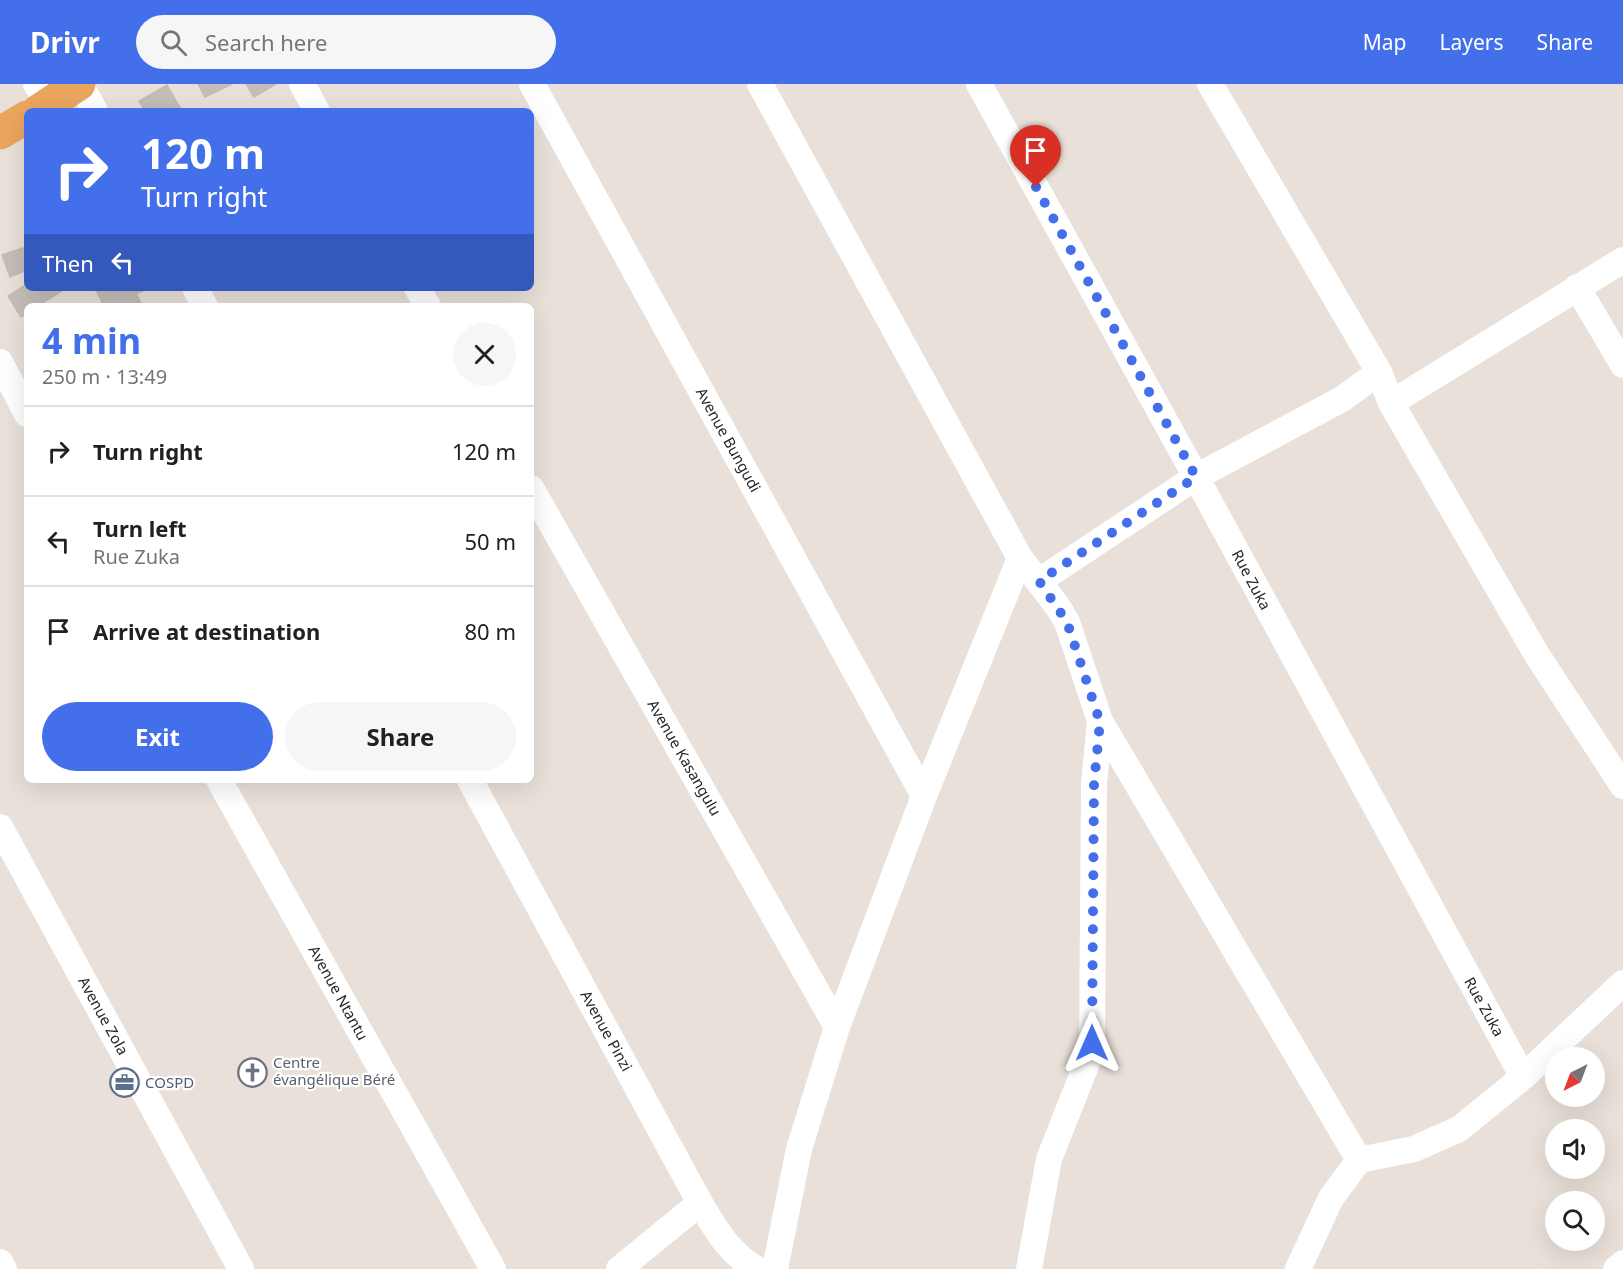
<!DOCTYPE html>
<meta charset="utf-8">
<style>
body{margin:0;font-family:"Noto Sans",sans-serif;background:#f6f6f6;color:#202124;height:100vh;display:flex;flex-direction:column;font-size:22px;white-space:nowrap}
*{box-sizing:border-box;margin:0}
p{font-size:20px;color:#757577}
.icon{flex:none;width:33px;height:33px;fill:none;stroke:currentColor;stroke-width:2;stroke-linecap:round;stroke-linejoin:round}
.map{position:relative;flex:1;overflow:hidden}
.panel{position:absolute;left:24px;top:219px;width:510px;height:480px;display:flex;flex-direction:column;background:#fff;border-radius:9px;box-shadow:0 6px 24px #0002}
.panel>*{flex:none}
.banner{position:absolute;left:24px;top:24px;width:510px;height:183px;border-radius:9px;box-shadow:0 6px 24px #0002;background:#436feb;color:#fff;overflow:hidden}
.needle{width:39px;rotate:222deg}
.fabs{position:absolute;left:1545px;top:963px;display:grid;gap:12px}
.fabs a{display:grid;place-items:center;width:60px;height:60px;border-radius:50%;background:#fff;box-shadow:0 6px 24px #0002;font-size:30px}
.pin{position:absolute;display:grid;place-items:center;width:51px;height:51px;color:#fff;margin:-62px -26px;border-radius:50% 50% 50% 0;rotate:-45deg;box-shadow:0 0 6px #0007}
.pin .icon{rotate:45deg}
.me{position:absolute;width:66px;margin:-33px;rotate:0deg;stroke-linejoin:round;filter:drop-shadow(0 0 4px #0008)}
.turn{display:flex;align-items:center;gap:21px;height:126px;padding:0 18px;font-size:27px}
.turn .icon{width:78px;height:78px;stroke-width:2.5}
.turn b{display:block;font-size:42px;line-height:51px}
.then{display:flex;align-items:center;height:57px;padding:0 18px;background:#0003;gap:12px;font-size:22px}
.round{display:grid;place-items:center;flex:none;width:63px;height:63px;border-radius:32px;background:#f6f6f6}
.head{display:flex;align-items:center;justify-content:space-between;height:102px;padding:0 18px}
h1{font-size:36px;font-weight:700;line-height:45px;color:#436feb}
.button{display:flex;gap:12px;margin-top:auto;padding:12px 18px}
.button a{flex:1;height:69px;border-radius:36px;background:#436feb;color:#fff;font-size:24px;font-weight:700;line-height:69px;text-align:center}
.button a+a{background:#f6f6f6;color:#202124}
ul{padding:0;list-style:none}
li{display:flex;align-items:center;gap:18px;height:90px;padding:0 18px;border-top:2px solid #e0e0e0}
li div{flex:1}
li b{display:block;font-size:22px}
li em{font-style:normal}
header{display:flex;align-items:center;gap:36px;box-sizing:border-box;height:84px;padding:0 30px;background:#436feb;color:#fff}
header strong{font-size:28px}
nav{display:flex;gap:33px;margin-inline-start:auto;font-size:21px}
.search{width:420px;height:54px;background:#f6f6f6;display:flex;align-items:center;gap:15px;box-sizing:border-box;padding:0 21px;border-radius:33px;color:#757577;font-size:22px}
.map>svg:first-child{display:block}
.building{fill:#c4beb9;stroke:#c3bdb3;stroke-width:1.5}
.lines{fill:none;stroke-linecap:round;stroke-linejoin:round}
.minor{stroke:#fff;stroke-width:26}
.trunk{stroke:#eba65e;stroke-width:33}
.route{stroke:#436feb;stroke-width:10;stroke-dasharray:0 18}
.labels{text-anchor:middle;stroke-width:4.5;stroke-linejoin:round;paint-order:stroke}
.street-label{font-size:15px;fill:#272727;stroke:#fff}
.worship-label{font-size:15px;fill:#5b616d;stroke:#fff;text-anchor:start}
.service-label{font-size:15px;fill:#4e5e75;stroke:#fff;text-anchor:start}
</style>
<header>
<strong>Drivr</strong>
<div class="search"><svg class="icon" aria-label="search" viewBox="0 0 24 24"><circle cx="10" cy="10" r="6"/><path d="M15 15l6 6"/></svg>Search here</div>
<nav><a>Map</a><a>Layers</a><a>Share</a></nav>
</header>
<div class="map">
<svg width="1623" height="1185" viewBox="0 0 1623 1185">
<rect width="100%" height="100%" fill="#e9e1d9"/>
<path class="building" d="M198,0H232L205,13Z
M246,0H276L254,13Z
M167,1L182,27H145L139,17Z
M23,164L27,173V186L10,193L2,171Z
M27,200V204H66L38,222H27V229L21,233L8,212Z
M95,204H148L136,210L143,222H104Z"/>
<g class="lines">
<path class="minor" d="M36,0L49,21
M80,0L95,27
M302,0L317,27
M532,0L924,712
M760,0L1020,474L1058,523L1067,538L1100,637L1359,1076
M979,0L1196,393L1523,993
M1210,0L1379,288L1391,319L1537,571L1623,702
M1577,203L1623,281
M195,204L205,222
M417,204L428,222
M0,278L27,330
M1391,319L1623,176
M531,404L837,943
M1039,497L1196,393L1342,315L1379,288
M219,696L493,1185
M470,696L700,1119C715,1144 730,1171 757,1185
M0,743L241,1185
M0,1178L4,1185
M619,1185L700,1119
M775,1185L799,1065L837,943L924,712L1020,474
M1029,1185L1049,1075L1087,979L1092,959L1094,700L1100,637
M1298,1185L1331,1114L1359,1076L1414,1065L1459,1045L1523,993L1623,899
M1616,1185L1623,1179"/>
<path class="trunk" d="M38,27L79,0
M0,49L27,33"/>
</g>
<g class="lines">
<path class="route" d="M1036,103L1196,393L1039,497L1067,538L1100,638L1094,700L1092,959"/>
</g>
<defs>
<symbol id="church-ring" viewBox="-11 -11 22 22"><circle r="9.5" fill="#fff" stroke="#6b7280" stroke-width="1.5"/><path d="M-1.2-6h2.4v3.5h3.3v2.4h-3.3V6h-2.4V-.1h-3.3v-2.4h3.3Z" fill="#6b7280"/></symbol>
<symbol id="office-ring" viewBox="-11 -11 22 22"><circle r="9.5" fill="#fff" stroke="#5c6f8a" stroke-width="1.5"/><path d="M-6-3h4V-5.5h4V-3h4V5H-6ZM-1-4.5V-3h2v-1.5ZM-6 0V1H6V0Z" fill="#5c6f8a"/></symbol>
</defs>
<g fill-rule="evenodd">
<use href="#church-ring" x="236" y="972" width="33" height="33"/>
<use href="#office-ring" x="108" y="982" width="33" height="33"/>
</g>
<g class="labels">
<g class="street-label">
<text transform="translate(728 356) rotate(61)" y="5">Avenue Bungudi</text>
<text transform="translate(1251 496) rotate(62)" y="5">Rue Zuka</text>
<text transform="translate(684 674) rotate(60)" y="5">Avenue Kasangulu</text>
<text transform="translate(338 909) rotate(61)" y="5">Avenue Ntantu</text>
<text transform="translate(1484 923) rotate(61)" y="5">Rue Zuka</text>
<text transform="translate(103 932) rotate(61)" y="5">Avenue Zola</text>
<text transform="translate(606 947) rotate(61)" y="5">Avenue Pinzi</text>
</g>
<g class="worship-label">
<text x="273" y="984">Centre<tspan x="273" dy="17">évangélique Béré</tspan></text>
</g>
<g class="service-label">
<text x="145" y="1004">COSPD</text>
</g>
</g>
</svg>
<div class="fabs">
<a><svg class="needle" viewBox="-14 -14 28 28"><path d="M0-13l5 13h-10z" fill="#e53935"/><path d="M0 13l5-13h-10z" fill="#757577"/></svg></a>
<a><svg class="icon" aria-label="sound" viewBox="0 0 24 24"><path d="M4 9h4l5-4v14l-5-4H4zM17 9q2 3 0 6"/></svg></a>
<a><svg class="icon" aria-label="search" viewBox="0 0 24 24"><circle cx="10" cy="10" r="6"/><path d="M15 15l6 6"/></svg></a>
</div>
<div class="pin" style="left:1036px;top:103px;background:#d93025"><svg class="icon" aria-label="arrive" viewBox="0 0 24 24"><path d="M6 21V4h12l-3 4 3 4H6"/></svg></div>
<svg class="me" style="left:1092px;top:959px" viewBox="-20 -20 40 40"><path d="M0-17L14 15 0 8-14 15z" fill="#436feb" stroke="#fff" stroke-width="4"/></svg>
<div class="banner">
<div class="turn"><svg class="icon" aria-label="right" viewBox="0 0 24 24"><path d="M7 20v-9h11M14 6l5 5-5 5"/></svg><div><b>120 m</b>Turn right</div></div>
<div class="then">Then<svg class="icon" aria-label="left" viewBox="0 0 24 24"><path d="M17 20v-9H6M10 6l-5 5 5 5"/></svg></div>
</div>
<section class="panel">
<div class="head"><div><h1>4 min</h1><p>250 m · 13:49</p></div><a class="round"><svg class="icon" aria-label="close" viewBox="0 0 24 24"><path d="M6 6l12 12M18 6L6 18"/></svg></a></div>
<ul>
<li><svg class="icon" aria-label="right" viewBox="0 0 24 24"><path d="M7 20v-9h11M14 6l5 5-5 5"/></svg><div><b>Turn right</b></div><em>120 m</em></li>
<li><svg class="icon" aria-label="left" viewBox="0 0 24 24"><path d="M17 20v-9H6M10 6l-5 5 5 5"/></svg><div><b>Turn left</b><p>Rue Zuka</p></div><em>50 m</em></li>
<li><svg class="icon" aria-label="arrive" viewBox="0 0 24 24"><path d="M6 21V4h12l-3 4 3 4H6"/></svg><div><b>Arrive at destination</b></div><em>80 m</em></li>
</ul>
<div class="button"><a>Exit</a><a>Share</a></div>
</section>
</div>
